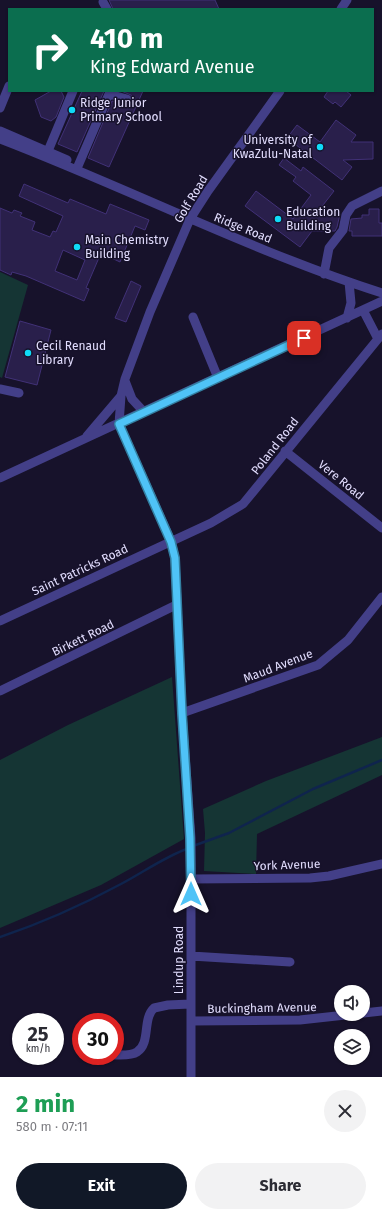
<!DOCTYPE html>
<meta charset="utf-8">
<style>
body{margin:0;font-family:"Fira Sans",sans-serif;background:#f2f2f3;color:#2b2b33;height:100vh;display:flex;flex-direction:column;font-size:15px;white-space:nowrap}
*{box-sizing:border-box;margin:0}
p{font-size:13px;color:#7c7c81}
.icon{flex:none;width:22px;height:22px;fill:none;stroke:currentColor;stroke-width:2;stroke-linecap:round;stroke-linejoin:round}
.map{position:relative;height:1077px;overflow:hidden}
.details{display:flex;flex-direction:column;background:#fff;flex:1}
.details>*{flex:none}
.hud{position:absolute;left:8px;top:8px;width:366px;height:84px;border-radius:0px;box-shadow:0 1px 3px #0004;background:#0b6e4f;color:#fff;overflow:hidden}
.controls{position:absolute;left:334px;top:985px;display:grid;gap:8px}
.controls a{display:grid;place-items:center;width:36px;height:36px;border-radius:50%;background:#fff;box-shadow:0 1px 3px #0004;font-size:20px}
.speed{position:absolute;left:12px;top:1013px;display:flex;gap:8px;font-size:20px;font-weight:700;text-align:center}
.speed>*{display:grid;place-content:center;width:52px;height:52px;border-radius:50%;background:#fff;box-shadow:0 1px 3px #0004;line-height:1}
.speed small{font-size:10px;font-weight:400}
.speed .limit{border:6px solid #d22;background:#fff;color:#111}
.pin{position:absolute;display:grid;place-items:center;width:34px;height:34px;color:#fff;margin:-17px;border-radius:8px;box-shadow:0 2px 6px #0006}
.me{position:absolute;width:44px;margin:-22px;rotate:0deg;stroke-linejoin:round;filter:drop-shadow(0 0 3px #0008)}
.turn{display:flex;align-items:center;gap:14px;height:84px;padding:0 16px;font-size:18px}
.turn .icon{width:52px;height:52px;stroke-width:2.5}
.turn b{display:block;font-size:28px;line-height:34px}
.round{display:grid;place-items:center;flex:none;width:42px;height:42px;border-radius:21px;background:#f2f2f3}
.headline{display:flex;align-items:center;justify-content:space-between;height:68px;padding:0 16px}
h1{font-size:24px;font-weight:700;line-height:30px;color:#1e9e55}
.primary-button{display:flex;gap:8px;margin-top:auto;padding:8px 16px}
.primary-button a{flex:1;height:46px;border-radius:24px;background:#111827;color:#fff;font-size:16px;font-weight:700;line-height:46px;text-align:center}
.primary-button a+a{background:#f2f2f3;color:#2b2b33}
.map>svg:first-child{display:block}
.green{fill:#153534}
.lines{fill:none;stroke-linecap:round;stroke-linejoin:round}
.stream{stroke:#0f244d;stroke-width:2.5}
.building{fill:#291f4b;stroke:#413177;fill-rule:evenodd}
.minor{stroke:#433f88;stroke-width:9}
.route-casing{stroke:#337fa1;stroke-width:10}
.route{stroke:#4fc3f7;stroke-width:7}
.poi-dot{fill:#0fdbf8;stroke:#17122b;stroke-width:1.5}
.labels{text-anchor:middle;stroke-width:3;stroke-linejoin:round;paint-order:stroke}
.poi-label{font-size:12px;fill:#e2ddfe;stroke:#17122b;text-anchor:start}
.street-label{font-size:12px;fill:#e2ddfe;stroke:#17122b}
</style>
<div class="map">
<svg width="382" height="1077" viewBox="0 0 382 1077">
<rect width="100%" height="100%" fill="#17122b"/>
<path class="green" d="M0,272L28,285L2,378L0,377Z
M172,677L184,839L101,885L0,928V760L68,725Z
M382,737V775L257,834L256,874L204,871L205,833L203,809L266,781Z"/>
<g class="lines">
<path class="stream" d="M193,846L229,833L313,789L382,760
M0,937C42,923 82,905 121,884C144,872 164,857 189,848"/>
</g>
<path class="building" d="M109,0H215L219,9H113Z
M51,91H61L64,97L56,117L51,121L41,117L35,100Z
M82,91H104L77,152L58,144Z
M121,91H143L109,167L88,158L112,101L128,105L133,101L131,95Z
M328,91H346L351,95L341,107L335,102L333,104L324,97Z
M336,120L356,135L351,142H373V159L343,160L352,167L342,180L287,138L297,125L320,142Z
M284,158L301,171L303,167L334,191L316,214H340L337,227L335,231H312L300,247L245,206L256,191L293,219L311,195L293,181L296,177L279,165Z
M24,184L68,203L70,199L106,214L110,204L149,220L145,230L135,226L120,262L101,253L86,288L89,289L84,301L26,276L12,272L11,275L0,270V208L12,213L14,210L22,213L20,216L35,222L32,230L50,237L53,231L56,232L63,216L19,196ZM63,250L85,260L77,280L55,271Z
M369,209H379V223H382V236H352V231H349L351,219L362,218V215H369Z
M131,281L141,286L126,322L115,318Z
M20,321L51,330L37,385L5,377Z"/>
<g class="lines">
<path class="minor" d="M103,2L107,9
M341,9L347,0
M0,108L9,86
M0,131L67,160
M0,139C128,188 251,251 382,293
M48,151L73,91
M78,166L109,94L127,99
M324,274L329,248L343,230L346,215L352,206L382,191
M363,310L378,339
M193,317L218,378
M347,318L351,303L349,282
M125,381L132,399L144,412
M0,389L19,393
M87,436L121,396
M285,451L382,528
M0,478L382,301
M0,621L211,523L243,504L382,334
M0,691L176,605
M182,713L318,665L348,640L382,597
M191,879L310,878L329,876L382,864
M191,956L290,962
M191,1021L300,1020L382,1011
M115,1055C122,1055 131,1056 137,1052C151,1043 142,1019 154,1008L168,1005L190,1004
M191,1077V838L182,713L175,558L171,541L119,424L121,396L125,379L150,312L190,219L208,191L280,91"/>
</g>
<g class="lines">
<defs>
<path id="route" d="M191,894L190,838L182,713L175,558L171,542L119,424L304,338"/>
</defs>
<use href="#route" class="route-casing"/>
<use href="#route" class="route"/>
</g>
<g class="poi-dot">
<circle cx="72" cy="110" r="4"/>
<circle cx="320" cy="147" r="4"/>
<circle cx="278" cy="219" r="4"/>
<circle cx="77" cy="247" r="4"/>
<circle cx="28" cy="353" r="4"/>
</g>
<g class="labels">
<g class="poi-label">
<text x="80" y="107">Ridge Junior<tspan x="80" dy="14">Primary School</tspan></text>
<text x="312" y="144" text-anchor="end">University of<tspan x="312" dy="14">KwaZulu-Natal</tspan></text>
<text x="286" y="216">Education<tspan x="286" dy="14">Building</tspan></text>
<text x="85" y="244">Main Chemistry<tspan x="85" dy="14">Building</tspan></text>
<text x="36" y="350">Cecil Renaud<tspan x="36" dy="14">Library</tspan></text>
</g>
<g class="street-label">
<text transform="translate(191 199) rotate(-59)" y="4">Golf Road</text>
<text transform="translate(243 228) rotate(22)" y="4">Ridge Road</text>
<text transform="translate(275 446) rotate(-52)" y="4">Poland Road</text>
<text transform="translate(341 480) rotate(39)" y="4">Vere Road</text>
<text transform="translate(80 570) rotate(-25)" y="4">Saint Patricks Road</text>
<text transform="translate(83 638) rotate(-26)" y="4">Birkett Road</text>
<text transform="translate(278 666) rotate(-21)" y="4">Maud Avenue</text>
<text transform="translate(287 865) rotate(-2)" y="4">York Avenue</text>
<text transform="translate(179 960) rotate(-90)" y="4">Lindup Road</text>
<text transform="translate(262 1008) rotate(-1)" y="4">Buckingham Avenue</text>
</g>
</g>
</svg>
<div class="controls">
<a><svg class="icon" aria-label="sound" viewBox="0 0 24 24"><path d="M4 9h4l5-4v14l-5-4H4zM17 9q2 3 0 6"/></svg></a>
<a><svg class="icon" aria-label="layers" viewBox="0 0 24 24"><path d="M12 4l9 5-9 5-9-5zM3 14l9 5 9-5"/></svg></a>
</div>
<div class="speed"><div>25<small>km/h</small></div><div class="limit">30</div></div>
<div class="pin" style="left:304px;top:338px;background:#d93025"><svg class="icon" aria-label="arrive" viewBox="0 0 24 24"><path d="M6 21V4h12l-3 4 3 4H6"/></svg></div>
<svg class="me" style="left:191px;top:894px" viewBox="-20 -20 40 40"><path d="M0-17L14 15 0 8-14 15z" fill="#4fc3f7" stroke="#fff" stroke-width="4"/></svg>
<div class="hud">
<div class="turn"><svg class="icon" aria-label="right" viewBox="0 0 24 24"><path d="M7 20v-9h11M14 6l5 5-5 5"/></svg><div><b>410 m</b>King Edward Avenue</div></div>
</div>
</div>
<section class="details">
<div class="headline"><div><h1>2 min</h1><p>580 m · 07:11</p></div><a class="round"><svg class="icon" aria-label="close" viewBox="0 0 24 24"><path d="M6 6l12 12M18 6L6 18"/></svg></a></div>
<div class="primary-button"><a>Exit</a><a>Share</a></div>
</section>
